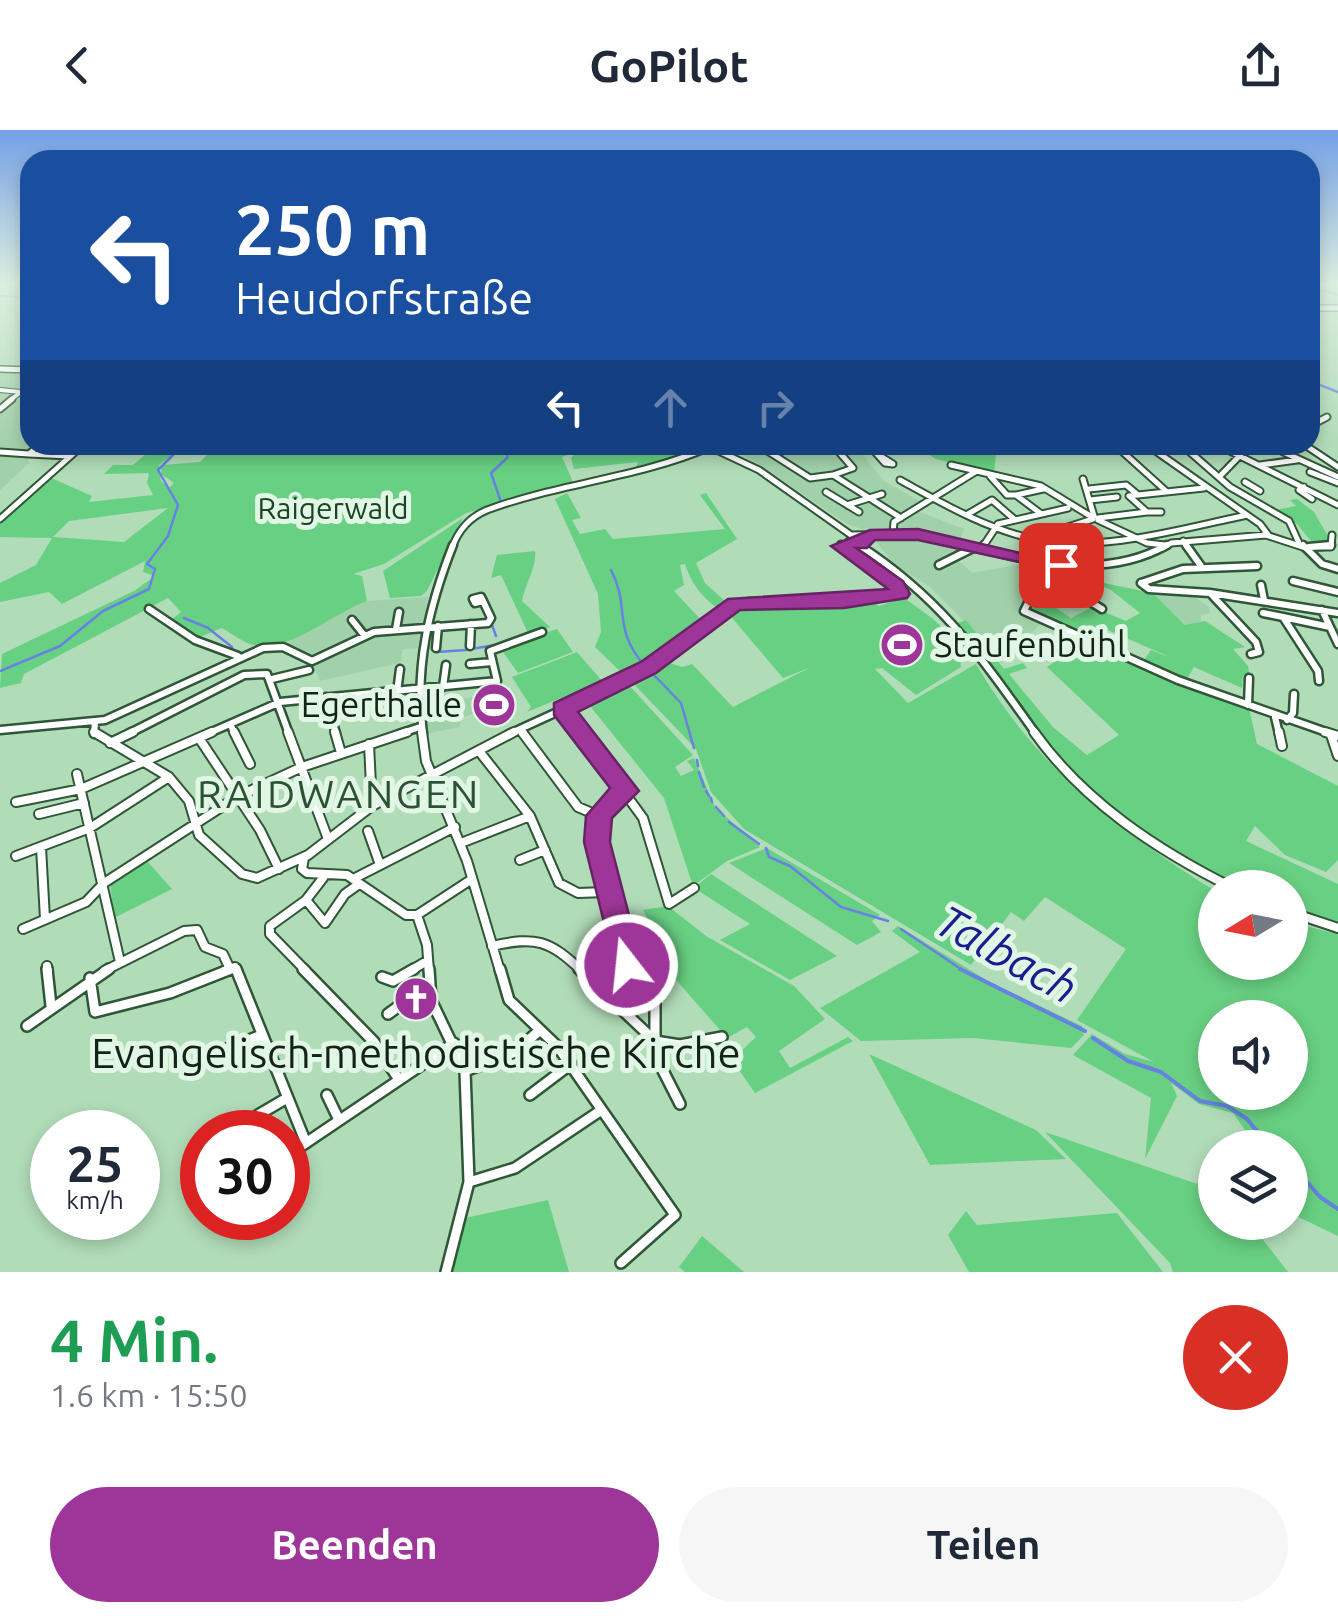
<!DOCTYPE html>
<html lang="de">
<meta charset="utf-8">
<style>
body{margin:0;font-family:Ubuntu,sans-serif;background:#f6f6f7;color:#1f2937;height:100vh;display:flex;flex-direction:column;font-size:38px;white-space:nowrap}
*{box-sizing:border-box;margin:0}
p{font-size:32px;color:#747a83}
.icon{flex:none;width:55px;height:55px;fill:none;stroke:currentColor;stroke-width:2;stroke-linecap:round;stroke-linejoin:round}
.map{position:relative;height:1142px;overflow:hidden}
.side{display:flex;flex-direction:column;background:#fff;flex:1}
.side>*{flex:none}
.guide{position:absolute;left:20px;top:20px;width:1300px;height:305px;border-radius:30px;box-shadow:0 5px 15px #0003;background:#1a4fa0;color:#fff;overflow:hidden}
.needle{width:65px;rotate:260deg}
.tools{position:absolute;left:1198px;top:740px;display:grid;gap:20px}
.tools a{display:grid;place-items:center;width:110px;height:110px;border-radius:50%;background:#fff;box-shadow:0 5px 15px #0003;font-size:50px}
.speed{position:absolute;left:30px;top:980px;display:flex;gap:20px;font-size:50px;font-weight:700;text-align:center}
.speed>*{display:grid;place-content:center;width:130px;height:130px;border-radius:50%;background:#fff;box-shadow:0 5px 15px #0003;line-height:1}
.speed small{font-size:25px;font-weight:400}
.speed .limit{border:15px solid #d22;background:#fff;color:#111}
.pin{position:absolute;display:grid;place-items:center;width:85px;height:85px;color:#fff;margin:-42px;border-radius:20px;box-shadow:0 5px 15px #0006}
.me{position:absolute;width:110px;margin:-55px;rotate:344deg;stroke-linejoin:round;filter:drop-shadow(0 0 8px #0008)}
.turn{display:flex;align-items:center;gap:35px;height:210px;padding:0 50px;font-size:45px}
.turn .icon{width:130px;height:130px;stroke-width:2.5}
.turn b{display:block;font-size:70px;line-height:85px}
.lanes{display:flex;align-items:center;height:95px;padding:0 50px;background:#0003;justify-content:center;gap:50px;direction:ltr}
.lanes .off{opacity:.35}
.round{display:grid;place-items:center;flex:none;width:105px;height:105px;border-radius:52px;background:#f6f6f7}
.summary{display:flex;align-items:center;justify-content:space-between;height:170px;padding:0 50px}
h1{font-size:60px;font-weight:700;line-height:75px;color:#1e9e55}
.button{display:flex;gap:20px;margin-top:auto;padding:20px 50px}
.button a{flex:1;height:115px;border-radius:60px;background:#9e3699;color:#fff;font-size:40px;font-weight:700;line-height:115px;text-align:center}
.button a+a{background:#f6f6f7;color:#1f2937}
header{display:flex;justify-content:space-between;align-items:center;height:130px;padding:0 50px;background:#fff;font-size:45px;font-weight:700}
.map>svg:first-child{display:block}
.built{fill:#a1d1aa}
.green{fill:#68d082;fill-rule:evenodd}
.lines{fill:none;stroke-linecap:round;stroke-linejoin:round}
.stream-far1{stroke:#6682e3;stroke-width:2.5}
.stream{stroke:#6682e3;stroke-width:4}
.minor-far4-casing{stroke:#305638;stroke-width:6}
.minor-far3-casing{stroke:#305638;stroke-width:9}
.minor-far2-casing{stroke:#305638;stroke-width:11}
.minor-far1-casing{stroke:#305638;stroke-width:12}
.minor-casing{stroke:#305638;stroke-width:14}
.major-casing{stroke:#305638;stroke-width:8}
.minor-far4{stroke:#fff;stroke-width:4}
.minor-far3{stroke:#fff;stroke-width:5}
.minor-far2{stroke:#fff;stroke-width:6}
.minor-far1{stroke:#fff;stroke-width:8}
.minor{stroke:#fff;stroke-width:9}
.major{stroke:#fff;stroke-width:5}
.route{fill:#9e3699;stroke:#672363;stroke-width:2.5}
.labels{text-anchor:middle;stroke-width:10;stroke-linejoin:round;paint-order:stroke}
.far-park-label{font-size:30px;fill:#1b4526;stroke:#e1f6e4}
.poi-label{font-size:35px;fill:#132316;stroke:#e1f6e4;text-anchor:start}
.quarter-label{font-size:40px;letter-spacing:2.5px;fill:#2c5235;stroke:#e1f6e4}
.near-poi-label{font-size:42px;fill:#132316;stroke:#e1f6e4}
.near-water-label{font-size:45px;font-style:italic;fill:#191d8f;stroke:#e1f6e4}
</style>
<header><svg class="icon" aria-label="back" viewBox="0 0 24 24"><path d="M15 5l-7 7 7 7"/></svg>GoPilot<svg class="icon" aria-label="share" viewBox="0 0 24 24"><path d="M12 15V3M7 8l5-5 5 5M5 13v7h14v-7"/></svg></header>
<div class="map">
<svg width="1338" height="1142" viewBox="0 0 1338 1142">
<rect width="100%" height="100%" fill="#b1dcb8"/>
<path class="built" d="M0,242H30V315H38L27,325L29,333L0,360Z
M753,315H866L859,320L884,351L921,372L912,379L964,399L959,412L971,421L958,430L972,443L1027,433L1088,438V444L1022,473L1020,478L1026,486L1041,493L1024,512L990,517L929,456L896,436L866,400L849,395L737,321Z
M1151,461L1189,463L1209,477L1210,483L1201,485V492L1186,495Z
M428,467L420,518L403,519L400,533L320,551L312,530L284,515L333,483L367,471Z
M475,567L479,581L460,589V597L425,604L430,587L425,573Z"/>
<path class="green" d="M150,315H185L159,335L161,351L169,358L174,353L161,344L162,335L200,332L217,315H573L570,324L562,327L574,354L466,383L384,434L353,444L362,446L367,471C333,483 293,520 258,516C247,515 232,504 222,498L197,508L170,491L181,482L168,468L24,544L21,553L0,558L2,524L134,461L155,446L143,442L145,431L62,474L49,462L0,472V453L36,435L52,408L0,407V390L49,347L92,366L89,372L153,365L147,353L149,343L104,344L113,335H133L152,319ZM168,378L124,412L53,407L69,391Z
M584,315L633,322L638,315L693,317L682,326L634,343L638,332L574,339L571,328Z
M913,315H1005V316L996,323L994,344L936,329Z
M567,363L581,388L572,390L580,404L605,399L613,409L725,399L700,365L706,363L737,409L696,433L705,453L727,473L717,478C701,466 691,453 685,434L680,435L684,455L674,461L702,491L626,547L595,517L601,502L598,464L555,369Z
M1297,369L1314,382L1332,413L1314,415L1298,395L1275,380L1296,376L1290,370Z
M463,388L427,461L421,466L390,468L383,441Z
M535,421C537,437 525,454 522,471L550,497L529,505L501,445L491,448L497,425Z
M1089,450L1153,463L1185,495L1205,491L1245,517L1233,519L1248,536L1250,548L1243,546L1242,558L1194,537L1187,549L1144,530L1151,520L1172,528L1101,497L1093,509L1029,483L1027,475L1041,468L1071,488L1092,477L1126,491L1140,483L1111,460Z
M904,468C928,485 961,505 961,537L916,565L882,538L875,539L908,573L976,534C1037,638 1115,698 1215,761V832H1290V792L1338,804V1106L1290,1083V1018L1257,1017L1233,983L1199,974L1171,953L1177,966L1145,1029L1151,968L1073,925L1092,904L1125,924L1154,932L1077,890L1126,819L1045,767L1024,791L1011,782L971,835L744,699L711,662L696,619L630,550L664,531L682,537L692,534L733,577L809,538L783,548L727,482L737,475L852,472L857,476L870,470L879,476ZM1215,888H1290V962H1215Z
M966,490L1004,539L1023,533L1027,538L1009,544L1053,597L1087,625L1119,605L1047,537L1056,531L1067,502L1249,578L1257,614L1338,656V730L1326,742L1285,725L1255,696L1246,711L1338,754V794L1290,779V758C1274,757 1252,761 1237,757C1183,742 1093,670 1057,628C1021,585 996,534 958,493Z
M557,499L573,522L518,543L501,519L495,523L501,550L493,521Z
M577,522L602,551L527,582L531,577L512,547Z
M627,553L693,625L675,637L681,646L694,640L687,631L694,628L715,677L760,717L727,731L693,756L664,668L586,571Z
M767,718L880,785L872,791L881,802L857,815L729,733Z
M147,731L172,759L114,788L110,752Z
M711,744L837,826L790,850L720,810L750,794L694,758Z
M668,776L706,806L794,856L825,889L779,921L790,938L848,907L853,911L755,963L732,930L756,907L747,897L727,908L656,827L654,819L660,813L643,780Z
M898,796L993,854L1082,896L1084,905L1071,918L973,908L861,911L820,878L920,822L892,801Z
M869,924L1036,1000L1066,1029L930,1035Z
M1045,1002L1215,1060V1092L1250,1093L1288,1142H1173L1170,1133Z
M548,1070L569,1142H448L465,1088Z
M966,1081L977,1095L1117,1083L1163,1142H969L948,1105Z
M702,1106L744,1142H685L679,1137Z"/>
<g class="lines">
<path class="stream-far1" d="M1310,157L1338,165
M0,166L16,167
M19,167L30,165
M1310,251L1338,262
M501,372L491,343L507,328L509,318
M611,440C631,478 611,497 645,536
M184,488L208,498L232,517
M492,495L496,506
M471,519L495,515
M437,522L466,520
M0,541L60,516L103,481L149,459L155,439L147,434L168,406L178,375L158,340L183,315
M650,541L681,573L694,618
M697,630L698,636
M699,642L704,657
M706,661L709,666
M711,668L712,672
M716,677L724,686
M729,692L759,714
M766,718L769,727L790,736L841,777L888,791
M901,799L964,841"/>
<path class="stream" d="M960,839L1085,901
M1093,908L1128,931L1161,942L1200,971L1227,976L1247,989L1271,1018
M1290,1032L1320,1067L1338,1079"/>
<defs>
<path id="minor-far4" d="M0,157L9,155
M0,260L21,262L9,271"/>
<path id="minor-far3" d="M0,279L12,269
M1310,296L1327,287
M39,315L29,324L69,326
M758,315L810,348L833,345L901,388
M833,315L853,338L833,345
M869,315L885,333L893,334L880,326
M1115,315L1166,361
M1147,315L1260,394L1269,406
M1182,315L1230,357L1289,391L1299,413
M1218,315L1338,375
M1268,315L1338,347
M1305,315L1338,337
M0,322L29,324
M773,323L807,315
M951,335L1041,356L1092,387
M1260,335L1297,330
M1310,342L1338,353
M1221,345L1250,315
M990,346L1007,365H1016L1040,383
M1083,349L1094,386
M900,350C942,373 986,399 1034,409C1102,423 1180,399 1247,385
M1245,352L1260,361
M1304,357L1299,360L1312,369
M1089,359L1126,355L1138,365L1204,358
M826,362L859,382
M1016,365L1043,359
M1090,370L1117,367
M847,375L882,364
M1147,382H1161
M968,384L992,370L1014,389
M1098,388L1147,382L1129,366L1137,365
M0,389L83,315
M1098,390L1147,413L1165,415
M893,403L894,392L975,342
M1033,408L1093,389
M1183,411L1188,418
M859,415L863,418
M1309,417H1331L1332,405
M452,418C458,401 470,387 487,380C560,353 638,348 710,317L759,340L851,405L918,404L976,418
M842,418L849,411L860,414L870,405
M982,418L998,394L1068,378
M1163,418L1171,413L1266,405L1306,418"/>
<path id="minor-far2" d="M859,415C941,468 981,527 1036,604
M965,415C1033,431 1103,451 1167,415
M1186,415L1201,436
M1303,415L1322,434L1338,439
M1309,417L1331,415
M981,419L984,415
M939,435L973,418
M1090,436L1089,446L1029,471L1024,481L1178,550L1332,604
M1293,451L1338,462
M1141,453L1183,439L1257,436
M1141,453L1149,459L1210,463
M1261,455L1264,470
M1065,456L1102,479
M481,467L483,471L475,473L473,469Z
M149,479L195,510L238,526
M1322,480L1338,514
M1263,483L1283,487
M352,490L364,505
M396,499L399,482
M470,516L471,494
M436,518L438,496
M1251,524L1259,522L1256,512L1210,463L1338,483
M470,534L492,532
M272,549L309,540
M1319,551L1318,541L1283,487L1330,497
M443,557L446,535
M397,562L400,539
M326,567L336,604
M1248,575L1249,548
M563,579L581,604
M1275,587L1279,604
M1287,590L1293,583L1294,564
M230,594L235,604
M520,599L524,604
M0,600L105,590L263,518L283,517L312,531L374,502L488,493L491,488L483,471
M94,604L95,592
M128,604L244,545L267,544L289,604
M207,604L280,572L497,551L490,521L542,502
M399,604L420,597
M423,604C414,538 429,476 453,415
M509,604L627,550L667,525L723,479L749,472L844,471L900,464L896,456L841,415"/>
<path id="minor-far1" d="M94,602L169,647L189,671L199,705L242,744L257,748L308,725L372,676L514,602
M234,602L250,634
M288,602L328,709
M335,602L341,623
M422,602L426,631L467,731L500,841
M522,602L578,677L599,686
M580,602L643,688L669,774L694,758
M1034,602C1084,672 1157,720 1233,758
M1279,602L1282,616
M1325,602L1338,606
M1331,605L1338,626
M199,608L260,700L279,739
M110,613L133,602
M369,614L372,676
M479,621L530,686L559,753L578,763L606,762
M77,644L120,832
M16,672L81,659L212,602
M39,684L84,673
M368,701L379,732
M461,713L530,686
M41,717L45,789
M16,726L90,698L169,647
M304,728L302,739L307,743L347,745L406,785H417L469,751
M520,730L545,720
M355,748L455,697
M306,770L325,793L345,764L359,754
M1290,782L1338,798
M417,785L427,815L429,841
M23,799L86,772L104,753L237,667L302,637L407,602
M492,816C536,806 549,810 582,841
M47,836L48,841
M104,841L184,801L197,800L205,817L223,824L229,837
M224,841L235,837L237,841
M306,841L270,804V796L306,770L323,748
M410,841L427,831
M626,841C629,779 556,714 627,661"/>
<path id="minor" d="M47,839L51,876
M236,839L306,1013
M303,839L374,912L398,948
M429,839L431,870L465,941L469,1052L446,1142
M500,839L509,870L558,917L675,1085L621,1133
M579,839L655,911L680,915L722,907
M382,847L393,851L414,839
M90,848L95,882L170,863L231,839
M612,868L625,850L627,839
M655,869V925L680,974
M388,884L428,855
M27,896L109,839
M220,922L259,906
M465,941L515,922L540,900
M327,965L339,990
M530,965L571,934
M258,985L287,968
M288,1025L454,913
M469,1052L515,1038L600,981"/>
<path id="major" d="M1310,178H1338
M0,239L30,240"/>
</defs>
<use href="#minor-far4" class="minor-far4-casing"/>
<use href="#minor-far3" class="minor-far3-casing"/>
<use href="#minor-far2" class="minor-far2-casing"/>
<use href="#minor-far1" class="minor-far1-casing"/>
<use href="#minor" class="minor-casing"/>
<use href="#major" class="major-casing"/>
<use href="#minor-far4" class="minor-far4"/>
<use href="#minor-far3" class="minor-far3"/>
<use href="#minor-far2" class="minor-far2"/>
<use href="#minor-far1" class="minor-far1"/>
<use href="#minor" class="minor"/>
<use href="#major" class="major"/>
</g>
<linearGradient id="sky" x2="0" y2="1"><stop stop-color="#74a0e6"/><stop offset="0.49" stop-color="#dcefdf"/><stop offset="1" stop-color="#dcefdf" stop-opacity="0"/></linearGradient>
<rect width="1338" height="315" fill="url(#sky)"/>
<path class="route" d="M918,399L1071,435L1061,441L918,410H875L867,418H856L903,451L910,464L907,468L844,478L740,480L656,543L578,582L639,661L612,688L610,712L642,835L638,845L627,850L617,845L584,712L586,686L610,658L554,585V573L641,532L728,469L888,459L831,416L870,400Z"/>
<defs>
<symbol id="stadium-disc" viewBox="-11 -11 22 22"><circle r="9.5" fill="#9e3699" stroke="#e1f6e4"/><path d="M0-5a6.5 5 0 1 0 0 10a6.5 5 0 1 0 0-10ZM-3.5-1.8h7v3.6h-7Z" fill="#fff"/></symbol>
<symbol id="church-disc" viewBox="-11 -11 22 22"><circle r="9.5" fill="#9e3699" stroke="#e1f6e4"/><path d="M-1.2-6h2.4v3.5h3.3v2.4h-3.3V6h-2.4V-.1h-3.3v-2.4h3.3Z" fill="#fff"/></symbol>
</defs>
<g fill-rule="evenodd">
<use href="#stadium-disc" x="877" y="490" width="50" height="50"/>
<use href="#stadium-disc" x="469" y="550" width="50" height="50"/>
<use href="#church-disc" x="391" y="844" width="50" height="50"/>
</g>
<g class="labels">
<g class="far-park-label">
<text x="333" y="389">Raigerwald</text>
</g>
<g class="poi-label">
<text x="934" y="527">Staufenbühl</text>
<text x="462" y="587" text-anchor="end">Egerthalle</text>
</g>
<g class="quarter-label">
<text x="339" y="678">RAIDWANGEN</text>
</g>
<g class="near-poi-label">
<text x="416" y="938">Evangelisch-methodistische Kirche</text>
</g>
<g class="near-water-label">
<text transform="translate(1007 824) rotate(29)" y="16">Talbach</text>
</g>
</g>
</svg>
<div class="tools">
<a><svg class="needle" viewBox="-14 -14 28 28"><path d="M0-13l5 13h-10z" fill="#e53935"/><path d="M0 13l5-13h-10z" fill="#747a83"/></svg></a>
<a><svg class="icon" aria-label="sound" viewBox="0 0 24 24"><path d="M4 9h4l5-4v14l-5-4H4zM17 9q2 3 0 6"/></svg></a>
<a><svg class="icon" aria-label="layers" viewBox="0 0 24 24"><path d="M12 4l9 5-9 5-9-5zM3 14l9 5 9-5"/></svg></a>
</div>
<div class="speed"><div>25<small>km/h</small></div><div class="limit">30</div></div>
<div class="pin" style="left:1061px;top:435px;background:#d93025"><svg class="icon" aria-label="arrive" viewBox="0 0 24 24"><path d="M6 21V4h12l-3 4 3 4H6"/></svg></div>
<svg class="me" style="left:627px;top:835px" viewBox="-20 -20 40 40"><circle r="17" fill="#9e3699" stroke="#fff" stroke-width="3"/><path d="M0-11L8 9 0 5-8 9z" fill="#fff"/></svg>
<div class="guide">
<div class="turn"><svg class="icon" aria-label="left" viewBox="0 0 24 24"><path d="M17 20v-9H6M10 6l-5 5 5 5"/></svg><div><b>250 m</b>Heudorfstraße</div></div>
<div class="lanes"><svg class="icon" aria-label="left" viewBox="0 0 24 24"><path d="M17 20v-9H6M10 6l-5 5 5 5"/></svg><svg class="icon off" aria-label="ahead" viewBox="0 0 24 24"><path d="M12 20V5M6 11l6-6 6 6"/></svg><svg class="icon off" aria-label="right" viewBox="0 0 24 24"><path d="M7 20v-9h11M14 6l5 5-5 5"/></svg></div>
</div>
</div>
<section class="side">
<div class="summary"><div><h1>4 Min.</h1><p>1.6 km · 15:50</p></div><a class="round" style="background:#d93025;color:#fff"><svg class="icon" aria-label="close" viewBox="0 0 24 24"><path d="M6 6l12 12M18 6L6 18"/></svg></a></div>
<div class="button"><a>Beenden</a><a>Teilen</a></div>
</section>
